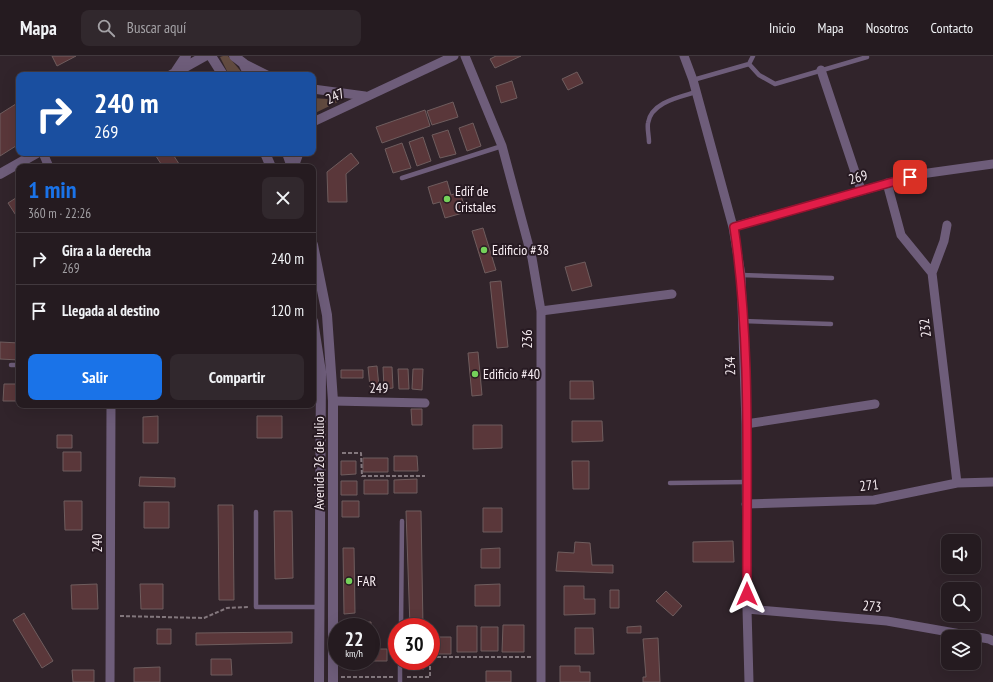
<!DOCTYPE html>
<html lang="es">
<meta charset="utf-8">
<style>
body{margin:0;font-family:"PT Sans Narrow",sans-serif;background:#31282d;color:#f1f3f6;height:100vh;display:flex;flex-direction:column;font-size:15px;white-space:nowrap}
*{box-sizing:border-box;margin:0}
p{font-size:13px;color:#a3a1a5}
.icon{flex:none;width:22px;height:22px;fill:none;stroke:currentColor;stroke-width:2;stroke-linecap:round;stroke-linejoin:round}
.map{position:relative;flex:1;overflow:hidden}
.sheet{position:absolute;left:16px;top:108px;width:300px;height:244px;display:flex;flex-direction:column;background:#251b20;border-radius:8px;box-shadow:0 4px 16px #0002,0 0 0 1px #42393e}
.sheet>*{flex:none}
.guide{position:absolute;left:16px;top:16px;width:300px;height:84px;border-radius:8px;box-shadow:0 4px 16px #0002,0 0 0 1px #42393e;background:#1a4fa0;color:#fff;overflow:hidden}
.tools{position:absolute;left:941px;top:478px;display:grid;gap:8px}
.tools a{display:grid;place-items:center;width:40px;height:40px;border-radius:8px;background:#251b20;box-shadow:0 4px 16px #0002,0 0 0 1px #42393e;font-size:20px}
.speed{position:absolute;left:328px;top:562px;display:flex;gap:8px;font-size:20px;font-weight:700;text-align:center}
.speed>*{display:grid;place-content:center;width:52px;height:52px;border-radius:50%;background:#251b20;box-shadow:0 4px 16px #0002,0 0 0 1px #42393e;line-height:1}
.speed small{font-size:10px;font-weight:400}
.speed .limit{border:6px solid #d22;background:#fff;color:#111}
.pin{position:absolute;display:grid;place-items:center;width:34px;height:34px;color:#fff;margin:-17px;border-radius:8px;box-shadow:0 2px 6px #0006}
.me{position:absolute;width:44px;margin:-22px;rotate:0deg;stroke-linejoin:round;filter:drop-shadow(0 0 3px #0008)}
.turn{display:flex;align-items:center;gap:14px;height:84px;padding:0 12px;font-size:18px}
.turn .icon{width:52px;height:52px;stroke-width:2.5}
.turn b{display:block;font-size:28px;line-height:34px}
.round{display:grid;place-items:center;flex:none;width:42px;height:42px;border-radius:8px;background:#31282d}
.head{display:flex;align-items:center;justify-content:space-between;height:68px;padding:0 12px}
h1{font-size:24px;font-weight:600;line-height:30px;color:#1a73e8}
.button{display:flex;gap:8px;margin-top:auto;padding:8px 12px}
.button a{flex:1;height:46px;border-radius:8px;background:#1a73e8;color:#fff;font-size:16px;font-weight:600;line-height:46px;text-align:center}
.button a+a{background:#31282d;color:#f1f3f6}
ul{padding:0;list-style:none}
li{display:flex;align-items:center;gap:12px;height:52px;padding:0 12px;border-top:1px solid #42393e}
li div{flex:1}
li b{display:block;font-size:15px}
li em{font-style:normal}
header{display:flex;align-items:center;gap:24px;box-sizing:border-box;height:56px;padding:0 20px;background:#251b20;border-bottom:1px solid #42393e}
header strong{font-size:19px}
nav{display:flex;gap:22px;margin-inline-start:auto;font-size:14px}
.search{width:280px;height:36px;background:#31282d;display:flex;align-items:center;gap:10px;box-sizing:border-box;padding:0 14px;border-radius:8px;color:#a3a1a5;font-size:15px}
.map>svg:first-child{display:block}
.green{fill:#624b40}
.building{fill:#5a373a;stroke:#6f5d5e}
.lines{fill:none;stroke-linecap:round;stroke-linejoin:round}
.path{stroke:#83777d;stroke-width:2;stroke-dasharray:4 2;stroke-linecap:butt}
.service{stroke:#6e5d7a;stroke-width:4.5}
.minor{stroke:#6e5d7a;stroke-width:9}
.tertiary{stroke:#6e5d7a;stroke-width:10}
.route-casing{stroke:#92132f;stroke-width:10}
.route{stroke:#e11d48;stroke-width:7}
.poi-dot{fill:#75d25a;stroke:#271a22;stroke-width:1.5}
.labels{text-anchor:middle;stroke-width:4;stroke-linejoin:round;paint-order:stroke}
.street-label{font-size:14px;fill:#f8eef3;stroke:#271a22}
.poi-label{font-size:14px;fill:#f8eef3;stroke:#271a22;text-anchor:start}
</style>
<header>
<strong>Mapa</strong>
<div class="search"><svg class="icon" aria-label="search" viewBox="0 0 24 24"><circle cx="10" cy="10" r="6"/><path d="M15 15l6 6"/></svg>Buscar aquí</div>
<nav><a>Inicio</a><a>Mapa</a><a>Nosotros</a><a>Contacto</a></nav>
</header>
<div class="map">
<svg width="993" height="626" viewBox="0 0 993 626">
<rect width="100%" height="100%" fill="#31242b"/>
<path class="green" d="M223,0H228L244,19H229L220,1Z
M313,42L342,44L313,58Z"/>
<path class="building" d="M52,0H76L57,10Z
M496,0H521L495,12L490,3Z
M577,16L583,27L568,34L562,23Z
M512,25L517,42L501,47L496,30Z
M19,46V88L0,100V58Z
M453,46L458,61L432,69L427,55Z
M425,54L430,70L382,87L376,71Z
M473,67L481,90L467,95L459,72Z
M448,74L456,98L440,102L432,79Z
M423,81L431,105L417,110L409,86Z
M402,87L411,112L393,117L385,93Z
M154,97H172L181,111H163Z
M351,97L359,107L346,118L347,146H328L327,116Z
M447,125L451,139L460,136L466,156L445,162L440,146L433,148L428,131Z
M19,140V164L8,147Z
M483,172L496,214L485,217L472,175Z
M585,206L592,230L572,235L565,211Z
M501,225L508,291L497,292L490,226Z
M0,286L19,287V304L0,303Z
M478,296L482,339L472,340L468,297Z
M377,310L379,331H370L368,311Z
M383,311H392L393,332L384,333Z
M398,313H408L409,333H399Z
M413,313H423L422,334L412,333Z
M341,314H363V322H341Z
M570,325H593L594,343H570Z
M4,328H19V345H3Z
M252,349H274V352H252Z
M411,353H422V369H412Z
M158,360V387H143V361Z
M257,360H282V382H257Z
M572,365H602L603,385L572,386Z
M473,369H502V392L473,393Z
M57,379H72V392H57Z
M63,396H81V415H63Z
M394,400H417L418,415H394Z
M363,402H388V416H363Z
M341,405H356V418L341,419Z
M572,405H589V433H573Z
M140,421L175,422V431L139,430Z
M417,423V437H394V424Z
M364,424H388V438H364Z
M341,425H357V439H341Z
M64,445H82V474H65Z
M342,445H359V461H342Z
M144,446H169V472H144Z
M218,449H233L234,544H219Z
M483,452H502V476H483Z
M274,455H292L293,522L275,523Z
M406,455H421L423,571H410Z
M733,485L734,506H693V486Z
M575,486L590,487L592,509H613V517L556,515L558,496L574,497Z
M343,492H354L355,557L344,558Z
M500,492V512H481V493Z
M97,528L98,553H72L71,529Z
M140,528H163V553H141Z
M500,528V550H475V529Z
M564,530H584V543H595V558L564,559Z
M610,534H619V552H610Z
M666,535L682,550L673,560L656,545Z
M24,557L53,605L42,612L13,564Z
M350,566H371V571H350Z
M503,569H524V596H502Z
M457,570H477V596H457Z
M641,570V577H627V571Z
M481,571H498V595H481Z
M575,572H593L594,598H575Z
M157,573H171V588H157Z
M292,576V587L196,589V577Z
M439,581H451V598H438Z
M658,582L660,626H643V621H646L643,583Z
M371,593H387V605H341H371Z
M211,603H231L232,619H211Z
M412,605H424V613H412Z
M560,610H580V616H590V626H560Z
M160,611V626H134V612Z
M72,614H94V626H73Z
M486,615H511V626H486Z"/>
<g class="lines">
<path class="path" d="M342,397H361L362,420H425
M120,560L204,562L227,552L249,551
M431,601H532
M341,621H393
M407,621H430V605"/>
<path class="service" d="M749,8L759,19L775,28L867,1
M693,24L749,8L753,0
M649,86C649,80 647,73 648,67C651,46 680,41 696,36
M402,122L502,90
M741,219L832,222
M743,265L831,268
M11,309H19
M670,427L746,426
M256,456V551H319
M401,571L402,465
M400,626V605"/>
<path class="minor" d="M465,0L502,90L532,202L541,255V626
M684,0L693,24L733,171L741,219L746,368L747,553L749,626
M243,7L267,19
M821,14L861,134
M313,33L365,40
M313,66L454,0
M43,97L49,111
M294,111L299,97
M887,127L901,179L932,217L957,427
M733,171L921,118L993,108
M932,217L944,185L947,169
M541,255L672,238
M333,345L425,347
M746,368L875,348
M746,448L874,444L957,427L993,426
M747,553L887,565L989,583L993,585
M110,626L111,349"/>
<path class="tertiary" d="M211,0L223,19
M234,0L243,7L249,19
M176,15L186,0
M171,19L205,0
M265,97L271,111
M287,97L292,111
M0,118L37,97
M313,189L327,259L333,345V626
M313,265L321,316L319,626"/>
</g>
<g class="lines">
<defs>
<path id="route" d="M747,538C746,416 752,292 734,171L910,121"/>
</defs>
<use href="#route" class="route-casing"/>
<use href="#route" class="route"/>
</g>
<g class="poi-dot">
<circle cx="447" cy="143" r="4"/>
<circle cx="484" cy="194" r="4"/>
<circle cx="475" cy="318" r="4"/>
<circle cx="349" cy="525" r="4"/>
</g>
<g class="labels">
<g class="street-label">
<text transform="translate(335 40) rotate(-25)" y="5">247</text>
<text transform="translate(858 121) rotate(-16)" y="5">269</text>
<text transform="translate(925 272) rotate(-97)" y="5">232</text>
<text transform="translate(527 283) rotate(-90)" y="5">236</text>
<text transform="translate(730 310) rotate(-92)" y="5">234</text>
<text transform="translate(379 332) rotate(1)" y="5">249</text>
<text transform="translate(319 407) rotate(-90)" y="5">Avenida 26 de Julio</text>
<text transform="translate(869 429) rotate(-6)" y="5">271</text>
<text transform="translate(97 487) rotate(-90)" y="5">240</text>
<text transform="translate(872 550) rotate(5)" y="5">273</text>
</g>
<g class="poi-label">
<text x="455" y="140">Edif de<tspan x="455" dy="16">Cristales</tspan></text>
<text x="492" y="199">Edificio #38</text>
<text x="483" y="323">Edificio #40</text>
<text x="357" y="530">FAR</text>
</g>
</g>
</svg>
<div class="tools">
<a><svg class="icon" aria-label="sound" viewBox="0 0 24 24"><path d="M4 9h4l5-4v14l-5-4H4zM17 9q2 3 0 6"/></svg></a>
<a><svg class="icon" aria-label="search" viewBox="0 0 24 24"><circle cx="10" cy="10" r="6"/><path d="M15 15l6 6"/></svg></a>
<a><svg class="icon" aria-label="layers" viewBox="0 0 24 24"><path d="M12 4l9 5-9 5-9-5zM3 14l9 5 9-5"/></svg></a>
</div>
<div class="speed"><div>22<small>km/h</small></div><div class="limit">30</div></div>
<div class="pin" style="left:910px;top:121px;background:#d93025"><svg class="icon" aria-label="arrive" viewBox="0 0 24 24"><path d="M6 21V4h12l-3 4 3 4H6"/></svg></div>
<svg class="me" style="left:747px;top:538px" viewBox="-20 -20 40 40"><path d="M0-17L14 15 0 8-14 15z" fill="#e11d48" stroke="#fff" stroke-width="4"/></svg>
<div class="guide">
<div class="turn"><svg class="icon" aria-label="right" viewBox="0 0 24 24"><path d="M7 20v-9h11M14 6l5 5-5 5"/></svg><div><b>240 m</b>269</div></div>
</div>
<section class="sheet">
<div class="head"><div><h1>1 min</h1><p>360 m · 22:26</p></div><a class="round"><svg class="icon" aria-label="close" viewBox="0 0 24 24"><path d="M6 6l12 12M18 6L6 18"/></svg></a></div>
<ul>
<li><svg class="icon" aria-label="right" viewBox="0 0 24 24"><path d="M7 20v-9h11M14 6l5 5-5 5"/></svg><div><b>Gira a la derecha</b><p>269</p></div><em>240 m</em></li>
<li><svg class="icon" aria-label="arrive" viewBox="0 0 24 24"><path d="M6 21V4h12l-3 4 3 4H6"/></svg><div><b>Llegada al destino</b></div><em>120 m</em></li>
</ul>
<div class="button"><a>Salir</a><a>Compartir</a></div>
</section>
</div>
